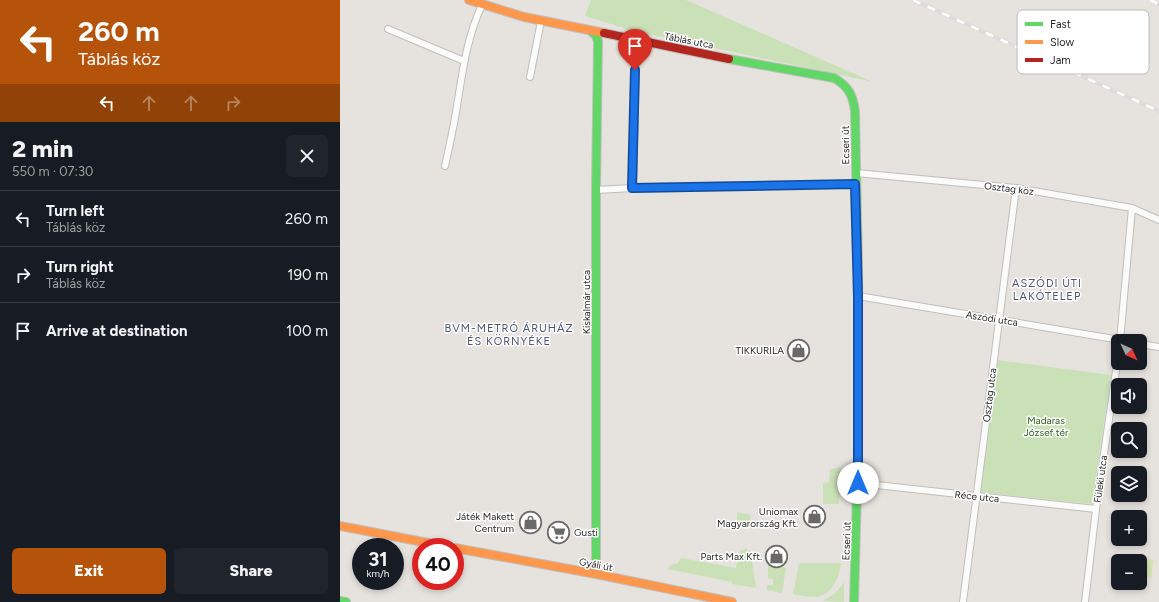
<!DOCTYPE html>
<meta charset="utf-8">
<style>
body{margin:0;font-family:Figtree,sans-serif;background:#20242c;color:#f1f3f6;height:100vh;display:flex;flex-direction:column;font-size:15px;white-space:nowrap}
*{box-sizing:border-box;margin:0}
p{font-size:13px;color:#9ea1a6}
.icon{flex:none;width:22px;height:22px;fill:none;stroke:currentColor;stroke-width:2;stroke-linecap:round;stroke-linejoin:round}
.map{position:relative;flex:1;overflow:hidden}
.details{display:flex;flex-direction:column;background:#171b24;width:340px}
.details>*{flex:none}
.banner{background:#b45309;color:#fff;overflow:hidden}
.needle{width:26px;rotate:134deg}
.tools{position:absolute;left:771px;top:334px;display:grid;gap:8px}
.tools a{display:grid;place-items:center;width:36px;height:36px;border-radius:6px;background:#171b24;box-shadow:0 2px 6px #0003;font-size:20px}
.speed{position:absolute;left:12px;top:538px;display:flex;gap:8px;font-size:20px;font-weight:700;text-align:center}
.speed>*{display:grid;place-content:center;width:52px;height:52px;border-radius:50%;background:#171b24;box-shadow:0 2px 6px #0003;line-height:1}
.speed small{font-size:10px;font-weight:400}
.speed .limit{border:6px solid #d22;background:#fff;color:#111}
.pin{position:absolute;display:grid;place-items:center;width:34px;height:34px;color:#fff;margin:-41px -17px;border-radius:50% 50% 50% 0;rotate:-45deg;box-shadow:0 0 4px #0007}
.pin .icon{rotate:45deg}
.me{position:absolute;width:44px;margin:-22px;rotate:0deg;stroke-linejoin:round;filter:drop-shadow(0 0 3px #0008)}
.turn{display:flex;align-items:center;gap:14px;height:84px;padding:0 12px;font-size:18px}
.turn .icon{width:52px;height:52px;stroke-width:2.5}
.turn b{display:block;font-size:28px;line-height:34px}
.lanes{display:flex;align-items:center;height:38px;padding:0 12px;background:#0003;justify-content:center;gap:20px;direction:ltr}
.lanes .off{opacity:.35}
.round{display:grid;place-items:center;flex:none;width:42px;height:42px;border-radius:6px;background:#20242c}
.head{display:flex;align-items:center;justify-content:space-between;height:68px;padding:0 12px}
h1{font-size:24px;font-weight:800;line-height:30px}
.button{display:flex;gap:8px;margin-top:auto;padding:8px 12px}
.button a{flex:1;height:46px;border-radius:6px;background:#b45309;color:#fff;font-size:16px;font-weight:800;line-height:46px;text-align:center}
.button a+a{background:#20242c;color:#f1f3f6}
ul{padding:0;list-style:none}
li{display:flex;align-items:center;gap:12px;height:56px;padding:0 12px;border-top:1px solid #363941}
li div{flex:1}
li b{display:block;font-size:15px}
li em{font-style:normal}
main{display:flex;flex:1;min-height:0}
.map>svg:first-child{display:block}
.green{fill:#cae1b8}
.pitch{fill:#d6e5b5}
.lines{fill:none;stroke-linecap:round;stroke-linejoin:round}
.street-casing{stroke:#c0bfbf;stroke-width:8}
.fast-casing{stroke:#c0bfbf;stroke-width:10}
.slow-casing{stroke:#c0bfbf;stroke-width:10}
.jam-casing{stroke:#c0bfbf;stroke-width:10}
.street{stroke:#fbfbfa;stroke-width:6}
.fast{stroke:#63d668;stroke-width:8}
.slow{stroke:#ff974d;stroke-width:8}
.jam{stroke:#b3261e;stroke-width:8}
.rail-casing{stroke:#dddcdd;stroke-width:4}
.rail{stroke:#fff;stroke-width:2.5;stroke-dasharray:8;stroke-linecap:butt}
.route-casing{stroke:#114b97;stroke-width:10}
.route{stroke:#1a73e8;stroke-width:7}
.labels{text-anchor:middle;stroke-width:3;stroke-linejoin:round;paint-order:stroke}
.street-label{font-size:10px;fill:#282828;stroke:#fff}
.poi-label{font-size:10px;fill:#282828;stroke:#fff;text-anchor:end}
.park-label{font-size:10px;fill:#2e621c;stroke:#fff}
.neighbourhood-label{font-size:11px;letter-spacing:1px;fill:#4b5577;stroke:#fff}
.key{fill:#fff;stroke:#bebebe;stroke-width:1}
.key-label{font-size:11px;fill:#282828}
</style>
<main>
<section class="details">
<div class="banner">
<div class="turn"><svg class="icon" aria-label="left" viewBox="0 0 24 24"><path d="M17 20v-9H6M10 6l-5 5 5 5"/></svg><div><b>260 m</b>Táblás köz</div></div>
<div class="lanes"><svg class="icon" aria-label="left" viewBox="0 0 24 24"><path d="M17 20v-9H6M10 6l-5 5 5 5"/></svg><svg class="icon off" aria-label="ahead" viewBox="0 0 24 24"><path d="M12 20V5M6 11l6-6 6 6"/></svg><svg class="icon off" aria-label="ahead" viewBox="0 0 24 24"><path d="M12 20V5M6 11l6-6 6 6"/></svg><svg class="icon off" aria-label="right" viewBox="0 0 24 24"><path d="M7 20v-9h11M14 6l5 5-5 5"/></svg></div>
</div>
<div class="head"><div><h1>2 min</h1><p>550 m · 07:30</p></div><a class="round"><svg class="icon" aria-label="close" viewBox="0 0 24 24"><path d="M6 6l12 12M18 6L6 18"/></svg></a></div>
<ul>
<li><svg class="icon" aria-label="left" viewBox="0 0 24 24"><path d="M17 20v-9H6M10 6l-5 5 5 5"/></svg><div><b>Turn left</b><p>Táblás köz</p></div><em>260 m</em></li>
<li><svg class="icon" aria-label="right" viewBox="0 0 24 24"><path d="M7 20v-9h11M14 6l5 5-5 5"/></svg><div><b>Turn right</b><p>Táblás köz</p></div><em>190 m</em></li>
<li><svg class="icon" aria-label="arrive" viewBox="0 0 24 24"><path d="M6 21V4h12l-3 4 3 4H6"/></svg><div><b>Arrive at destination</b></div><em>100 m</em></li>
</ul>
<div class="button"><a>Exit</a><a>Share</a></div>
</section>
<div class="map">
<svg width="819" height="602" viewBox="0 0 819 602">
<rect width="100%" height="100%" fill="#e6e2de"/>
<path class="green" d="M251,0H346L533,82L290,30L245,16Z
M656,360L771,375L752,504L639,492Z
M501,467L499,504H483V483L489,482L490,469Z
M397,512L410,515L411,527L397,522Z
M405,548L411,552L416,588L392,584V582L328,569L329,566L338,563L341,558L396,568L400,550H403Z
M428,563H443V568H446L442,593L427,590V585H433V579L428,578Z
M459,563H501C499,577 493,595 476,597C468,597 460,595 453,594Z
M504,582V602L482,601C492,596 498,592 504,582Z"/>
<path class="pitch" d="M778,554L814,560L811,577L800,576V561H778V572L775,571Z"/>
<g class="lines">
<defs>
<path id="street" d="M48,29L124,61
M190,77L201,21
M105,166C109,148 113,130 116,112C122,76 126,39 142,5
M516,173L676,188L792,208L819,220
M293,188L296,40
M256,190L293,188L515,184
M518,296L786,341
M780,341L792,208
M800,344L819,347
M518,483L756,509
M623,602L676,188
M745,602L756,509L778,357"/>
<path id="fast" d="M251,31L256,36L258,41L256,190V574
M389,59L494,78C508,86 513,95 515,111L518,267
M0,601L6,602
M514,602L518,453"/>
<path id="slow" d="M129,0L184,17L264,33
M0,526L109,547
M115,548L256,574L392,602"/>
<path id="jam" d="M264,33L389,59
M518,267V453"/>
</defs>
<use href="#street" class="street-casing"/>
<use href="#fast" class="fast-casing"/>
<use href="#slow" class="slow-casing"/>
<use href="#jam" class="jam-casing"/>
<use href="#street" class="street"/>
<use href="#fast" class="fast"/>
<use href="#slow" class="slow"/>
<use href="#jam" class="jam"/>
<defs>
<path id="rail" d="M573,0L819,111
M810,0L819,4"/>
</defs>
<use href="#rail" class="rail-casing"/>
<use href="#rail" class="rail"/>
</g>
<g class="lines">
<defs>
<path id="route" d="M295,70L292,188L515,184L518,296V483"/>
</defs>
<use href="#route" class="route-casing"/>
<use href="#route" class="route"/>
</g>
<defs>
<symbol id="shop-ring" viewBox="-11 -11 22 22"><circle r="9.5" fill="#fff" stroke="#6a6968" stroke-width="1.5"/><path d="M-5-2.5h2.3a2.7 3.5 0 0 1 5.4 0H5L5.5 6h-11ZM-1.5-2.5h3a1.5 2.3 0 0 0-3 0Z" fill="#6a6968"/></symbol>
<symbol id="supermarket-ring" viewBox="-11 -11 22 22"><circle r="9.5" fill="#fff" stroke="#6a6968" stroke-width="1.5"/><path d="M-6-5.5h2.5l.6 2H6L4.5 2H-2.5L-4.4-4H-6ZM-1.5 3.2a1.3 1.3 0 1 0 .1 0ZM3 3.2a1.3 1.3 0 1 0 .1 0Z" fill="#6a6968"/></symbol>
</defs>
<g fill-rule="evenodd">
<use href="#shop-ring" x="446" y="338" width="25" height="25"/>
<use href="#shop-ring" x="462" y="504" width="25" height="25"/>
<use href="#shop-ring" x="178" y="510" width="25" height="25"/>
<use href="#supermarket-ring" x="206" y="520" width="25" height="25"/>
<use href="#shop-ring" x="424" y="544" width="25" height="25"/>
</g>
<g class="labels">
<g class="street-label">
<text transform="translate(349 40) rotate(11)" y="4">Táblás utca</text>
<text transform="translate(505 145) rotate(-91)" y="4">Ecseri út</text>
<text transform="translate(669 188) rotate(7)" y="4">Osztag köz</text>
<text transform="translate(246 302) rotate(-90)" y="4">Kiskalmár utca</text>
<text transform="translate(652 318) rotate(9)" y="4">Aszódi utca</text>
<text transform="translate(649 395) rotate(-83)" y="4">Osztag utca</text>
<text transform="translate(760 479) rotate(-82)" y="4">Füleki utca</text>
<text transform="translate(637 496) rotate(6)" y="4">Réce utca</text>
<text transform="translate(506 541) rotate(-88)" y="4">Ecseri út</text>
<text transform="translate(256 564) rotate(11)" y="4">Gyáli út</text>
</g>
<g class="poi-label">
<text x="444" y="354">TIKKURILA</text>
<text x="458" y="515">Uniomax<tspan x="458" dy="12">Magyarország Kft.</tspan></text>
<text x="174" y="520">Játék Makett<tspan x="174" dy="12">Centrum</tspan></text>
<text x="234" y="536" text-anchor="start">Gusti</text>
<text x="422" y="560">Parts Max Kft.</text>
</g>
<g class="park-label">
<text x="706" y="424">Madaras<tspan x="706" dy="12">József tér</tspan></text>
</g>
<g class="neighbourhood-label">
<text x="707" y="287">ASZÓDI ÚTI<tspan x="707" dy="13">LAKÓTELEP</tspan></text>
<text x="169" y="332">BVM-METRÓ ÁRUHÁZ<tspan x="169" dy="13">ÉS KÖRNYÉKE</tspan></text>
</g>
</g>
<rect x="677" y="10" width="132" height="64" rx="6" class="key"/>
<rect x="685" y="22" width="18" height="4" fill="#63d668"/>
<rect x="685" y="40" width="18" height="4" fill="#ff974d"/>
<rect x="685" y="58" width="18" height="4" fill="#b3261e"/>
<g class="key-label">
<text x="710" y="28">Fast</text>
<text x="710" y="46">Slow</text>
<text x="710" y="64">Jam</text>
</g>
</svg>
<div class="tools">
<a><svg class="needle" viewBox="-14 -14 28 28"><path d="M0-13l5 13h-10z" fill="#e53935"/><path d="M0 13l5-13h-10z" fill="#9ea1a6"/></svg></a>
<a><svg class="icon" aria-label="sound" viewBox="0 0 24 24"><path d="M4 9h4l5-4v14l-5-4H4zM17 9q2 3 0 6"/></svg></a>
<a><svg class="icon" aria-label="search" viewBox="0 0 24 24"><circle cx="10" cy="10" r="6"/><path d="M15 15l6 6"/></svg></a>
<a><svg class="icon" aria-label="layers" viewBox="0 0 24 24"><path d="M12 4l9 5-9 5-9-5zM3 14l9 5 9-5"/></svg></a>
<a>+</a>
<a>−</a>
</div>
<div class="speed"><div>31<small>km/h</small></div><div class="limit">40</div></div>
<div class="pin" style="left:295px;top:70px;background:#d93025"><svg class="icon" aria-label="arrive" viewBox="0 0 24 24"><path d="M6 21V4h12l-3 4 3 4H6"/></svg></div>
<svg class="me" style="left:518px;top:483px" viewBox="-20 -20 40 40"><circle r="19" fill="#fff"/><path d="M0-13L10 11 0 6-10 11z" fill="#1a73e8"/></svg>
</div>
</main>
